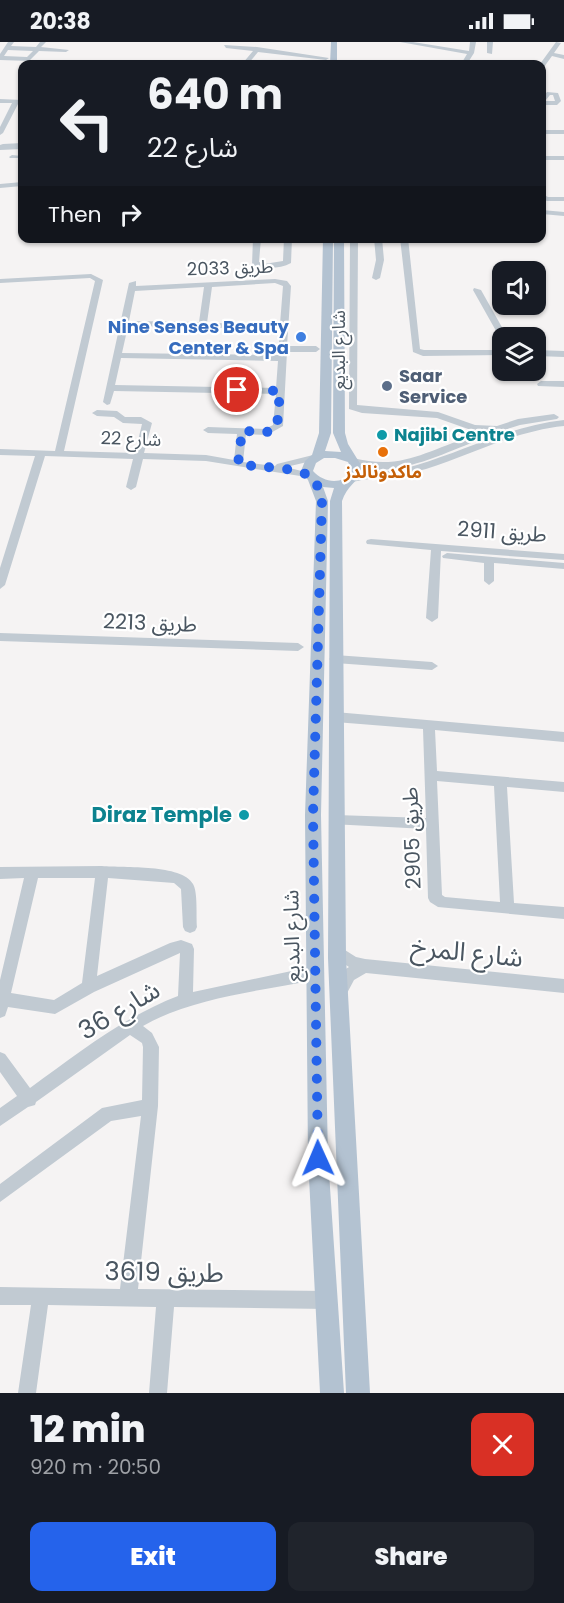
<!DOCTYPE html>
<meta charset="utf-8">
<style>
body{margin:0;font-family:Poppins,"Noto Sans Arabic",sans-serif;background:#20242c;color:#f1f3f6;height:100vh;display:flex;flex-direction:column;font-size:22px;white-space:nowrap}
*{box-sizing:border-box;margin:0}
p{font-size:20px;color:#9ea1a6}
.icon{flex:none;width:33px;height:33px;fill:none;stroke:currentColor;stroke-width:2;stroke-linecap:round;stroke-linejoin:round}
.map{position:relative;height:1351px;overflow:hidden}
.panel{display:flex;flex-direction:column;background:#171b24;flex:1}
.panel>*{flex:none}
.hud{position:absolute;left:18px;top:18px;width:528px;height:183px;border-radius:12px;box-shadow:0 2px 4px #0004;background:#171b24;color:#f1f3f6;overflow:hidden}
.buttons{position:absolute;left:492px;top:219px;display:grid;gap:12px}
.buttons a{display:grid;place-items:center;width:54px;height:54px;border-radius:12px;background:#171b24;box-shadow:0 2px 4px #0004;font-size:30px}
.pin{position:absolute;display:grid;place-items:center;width:51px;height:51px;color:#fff;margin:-26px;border:3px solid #fff;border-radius:50%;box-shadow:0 2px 6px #0007}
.me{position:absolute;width:66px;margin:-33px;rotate:359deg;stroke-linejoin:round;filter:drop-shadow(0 0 4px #0008)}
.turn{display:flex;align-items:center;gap:21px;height:126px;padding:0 30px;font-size:27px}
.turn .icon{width:78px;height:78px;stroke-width:2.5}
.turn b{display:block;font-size:42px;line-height:51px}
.then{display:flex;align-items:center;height:57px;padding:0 30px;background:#0003;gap:12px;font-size:22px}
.round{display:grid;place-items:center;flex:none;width:63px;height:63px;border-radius:12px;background:#20242c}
.overview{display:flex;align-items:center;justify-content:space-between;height:102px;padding:0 30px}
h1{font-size:36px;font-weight:800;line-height:45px}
.primary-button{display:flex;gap:12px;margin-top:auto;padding:12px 30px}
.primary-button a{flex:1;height:69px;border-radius:12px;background:#2563eb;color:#fff;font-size:24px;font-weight:800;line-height:69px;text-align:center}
.primary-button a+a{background:#20242c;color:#f1f3f6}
.status{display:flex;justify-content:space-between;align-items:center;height:42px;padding:0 30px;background:#171b24;direction:ltr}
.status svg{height:16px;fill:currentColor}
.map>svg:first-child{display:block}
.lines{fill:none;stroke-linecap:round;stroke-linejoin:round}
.minor{fill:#c1cad2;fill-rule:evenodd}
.major{fill:#b3c2d1;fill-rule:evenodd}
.route{stroke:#2563eb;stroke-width:10;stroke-dasharray:0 18}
.shop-dot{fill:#3f7fe0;stroke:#fff;stroke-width:2}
.service-dot{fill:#5c6f8a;stroke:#fff;stroke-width:2}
.culture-dot{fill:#0f9aa8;stroke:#fff;stroke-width:2}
.food-dot{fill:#e8710a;stroke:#fff;stroke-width:2}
.labels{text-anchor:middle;stroke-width:4.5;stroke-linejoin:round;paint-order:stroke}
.far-street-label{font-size:18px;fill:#4a5661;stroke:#fff}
.far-shop-label{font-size:18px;font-weight:bold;fill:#366cbe;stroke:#fff;text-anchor:end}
.far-service-label{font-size:18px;font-weight:bold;fill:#4e5e75;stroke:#fff;text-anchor:start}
.far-culture-label{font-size:18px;font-weight:bold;fill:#0d838f;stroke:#fff;text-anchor:start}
.far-food-label{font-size:18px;font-weight:bold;fill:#c56008;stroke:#fff}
.street-label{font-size:21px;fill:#4a5661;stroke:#fff}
.culture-label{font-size:21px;font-weight:bold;fill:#0d838f;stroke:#fff;text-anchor:end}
.near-street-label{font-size:26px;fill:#4a5661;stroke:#fff}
</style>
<div class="status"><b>20:38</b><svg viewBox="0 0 49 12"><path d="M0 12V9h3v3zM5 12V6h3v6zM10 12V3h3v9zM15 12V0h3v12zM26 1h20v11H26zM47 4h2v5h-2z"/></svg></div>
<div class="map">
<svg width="564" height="1351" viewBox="0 0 564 1351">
<rect width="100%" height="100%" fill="#f5f3f3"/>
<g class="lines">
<path class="minor" d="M8,0H14L11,4L36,5L40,0H46L41,5L69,8L66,10L39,9L29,19L0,18V12ZM8,8L33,9L27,15L4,14Z
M400,0H413L469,9L470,0H476L474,11L467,22H461L467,12Z
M487,0H493L492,12L487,11Z
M556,0L561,1L554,11L564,13V17L552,14L544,25L542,26L540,22Z
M224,3L257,5L329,16L326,18L258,10L248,22H242L253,9L226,6Z
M547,50L558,51L561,59L557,63H542V56ZM550,53H553L555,59H545Z
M0,57L22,58V62H18L3,91L0,93V85L12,61H0Z
M542,88H564V92H542Z
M22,101V107L0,108V103L3,102Z
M12,113L22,114V116H10L9,115Z
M542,114H564V118H542Z
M22,140V144L0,146V142Z
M542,152L548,155H564V159H547L542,157Z
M542,168L564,170V174L542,172Z
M253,196H261L259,220L264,222L283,219L284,196H292L291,221C280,227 264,227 252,223Z
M350,196H358L357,363L438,370L475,383L497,384L518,377L554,372L559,375L557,377L520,383L492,392L488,389L471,388L437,376L362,371L349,367Z
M374,196H382L384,218L380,236L376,238L372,236L376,218Z
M400,196H408L420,307L424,308H502V313L423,314L413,310Z
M91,232L103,238L64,409L135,411L142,382L123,381L114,375L97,374L92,371L97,368L117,369L125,375H141L152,381L144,411L206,413L234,418L237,392L208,391L203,388L208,385L265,387L273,383L276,352L114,349L110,362L107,363L103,360L129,241L136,239V244L275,237L287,239L291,244L287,304H316L320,307L316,310H287L283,384L267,393L246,392L243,420L275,424L277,422L317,412L322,415L320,417L286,425L313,432V436L206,419L143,417L136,445L131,448L126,445L133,417L45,414L5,543L0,547V526L35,414L0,413V407L55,409L95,239L90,236L0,241V237ZM275,241L283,244L280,282L207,281L212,245ZM204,245L199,280L129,279L135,249ZM128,284L280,287L278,313L122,311ZM121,316L278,319L276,346L115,343Z
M474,246L481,248L508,296H502V298L500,296L473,248Z
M536,308L564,309V315L536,314Z
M541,339H564V345L538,344L537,342Z
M564,378V384C515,389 472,412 426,427C402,434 377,435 352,440L347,437L352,434C373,430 396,430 417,423C467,408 511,384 564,378Z
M471,395L476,398L474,400C442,412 380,443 348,419L353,416C403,429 426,408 471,395Z
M371,497L564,512V518L441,509L438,576L432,580L426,576L431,508L367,502L366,500L367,498Z
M447,511L564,521V527L494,521V539L489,543L484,539V521L443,516L442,514Z
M0,591L298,601L304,605L298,609L0,599Z
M335,613L432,620L438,624L432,628L335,621L329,617Z
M335,670L564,690V700L435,688L437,729L564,740V750L507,745L514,861L564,865V877L438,865L430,860L428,856L426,787L331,782L330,778L331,774L336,773L426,776L423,687L335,680L329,675ZM437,739L494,744L500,860L445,855L442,853Z
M102,824C124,826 182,822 193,842C198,850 196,875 197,885L195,889L190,891L185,889L183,885L181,847L174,841L108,836L97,934L170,901L181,898L192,902L194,907L193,950L315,924L320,926L322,931L320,936L315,938C260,949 191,956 143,984L152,991L159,1005L158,1064L138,1247L328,1249L334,1252L337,1258L334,1264L328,1267L174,1265L167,1351H149L156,1265L48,1263L36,1351H18L31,1263H0V1245L120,1247L141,1074L111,1079L0,1160V1142L102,1066L142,1058L143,1005L142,1001L130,993L36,1060L35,1063L28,1065L0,1084V1066L17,1054L0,1030V1010L5,1012L30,1046C77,1012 123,975 178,954L180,911L94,950L55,972L8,965L5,974L0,976V938L24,836L0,837V825ZM38,836H95L82,941L54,958L11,951Z
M337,903L356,915L365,917L564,937V951L366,931L354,938L345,955L340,957L335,955L333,950L344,928L349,925L332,914L330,909L332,904Z"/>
<path class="major" d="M331,0H337V22H330Z
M323,196H333L331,391L325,409L341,410L333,391L334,196H344L345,391L348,402L364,428C356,441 347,444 342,459L346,916L370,1351H346L328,916L330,459L334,446L323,445L328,459L321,773L328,1116L344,1351H320L308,1116L305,773L316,459L308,438L301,429L305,419L312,413L319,391ZM324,416H335L348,420L352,428C343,444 324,441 313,429L316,421Z"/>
</g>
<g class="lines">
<path class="route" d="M237,348L280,349L277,385L267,390L242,389L238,422C255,426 302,424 313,437C318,442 320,452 322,459L313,773L318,1116"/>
</g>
<circle class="shop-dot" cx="301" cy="295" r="6"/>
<circle class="service-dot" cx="387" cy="344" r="6"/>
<g class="culture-dot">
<circle cx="382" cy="393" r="6"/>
<circle cx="244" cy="773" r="6"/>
</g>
<circle class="food-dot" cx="383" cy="410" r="6"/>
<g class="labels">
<g class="far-street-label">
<text transform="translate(230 226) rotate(-2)" y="6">طريق 2033</text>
<text transform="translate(339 308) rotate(-90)" y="6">شارع البديع</text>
<text transform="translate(131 397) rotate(2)" y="6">شارع 22</text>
</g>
<g class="far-shop-label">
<text x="289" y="291">Nine Senses Beauty<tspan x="289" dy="21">Center &amp; Spa</tspan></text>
</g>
<g class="far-service-label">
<text x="399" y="340">Saar<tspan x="399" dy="21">Service</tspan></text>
</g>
<g class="far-culture-label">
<text x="394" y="399">Najibi Centre</text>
</g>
<g class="far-food-label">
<text x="383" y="436">ماكدونالدز</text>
</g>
<g class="street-label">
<text transform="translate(502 490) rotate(4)" y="7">طريق 2911</text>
<text transform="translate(150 581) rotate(2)" y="7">طريق 2213</text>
<text transform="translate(412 796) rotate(-92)" y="7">طريق 2905</text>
<text transform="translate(292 894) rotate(-91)" y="7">شارع البديع</text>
</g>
<g class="culture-label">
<text x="232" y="780">Diraz Temple</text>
</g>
<g class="near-street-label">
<text transform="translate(467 910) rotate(6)" y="9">شارع المرخ</text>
<text transform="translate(119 968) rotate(-31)" y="9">شارع 36</text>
<text transform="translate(164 1230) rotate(1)" y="9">طريق 3619</text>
</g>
</g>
</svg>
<div class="buttons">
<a><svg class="icon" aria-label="sound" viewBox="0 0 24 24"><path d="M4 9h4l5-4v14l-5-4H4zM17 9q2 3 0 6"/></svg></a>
<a><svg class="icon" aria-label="layers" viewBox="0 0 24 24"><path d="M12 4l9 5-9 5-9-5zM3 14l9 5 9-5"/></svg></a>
</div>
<div class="pin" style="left:237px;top:348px;background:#d93025"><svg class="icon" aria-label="arrive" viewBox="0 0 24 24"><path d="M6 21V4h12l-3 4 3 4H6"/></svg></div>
<svg class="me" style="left:318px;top:1116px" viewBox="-20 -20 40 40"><path d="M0-17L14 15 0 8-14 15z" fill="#2563eb" stroke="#fff" stroke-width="4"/></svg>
<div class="hud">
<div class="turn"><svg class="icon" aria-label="left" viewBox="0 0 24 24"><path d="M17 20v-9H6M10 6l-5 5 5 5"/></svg><div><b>640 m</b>شارع 22</div></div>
<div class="then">Then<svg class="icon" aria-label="right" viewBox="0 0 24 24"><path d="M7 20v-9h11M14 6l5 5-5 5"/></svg></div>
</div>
</div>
<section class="panel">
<div class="overview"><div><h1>12 min</h1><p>920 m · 20:50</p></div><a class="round" style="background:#d93025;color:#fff"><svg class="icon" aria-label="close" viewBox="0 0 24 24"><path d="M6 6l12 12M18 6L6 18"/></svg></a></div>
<div class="primary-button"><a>Exit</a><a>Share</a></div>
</section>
